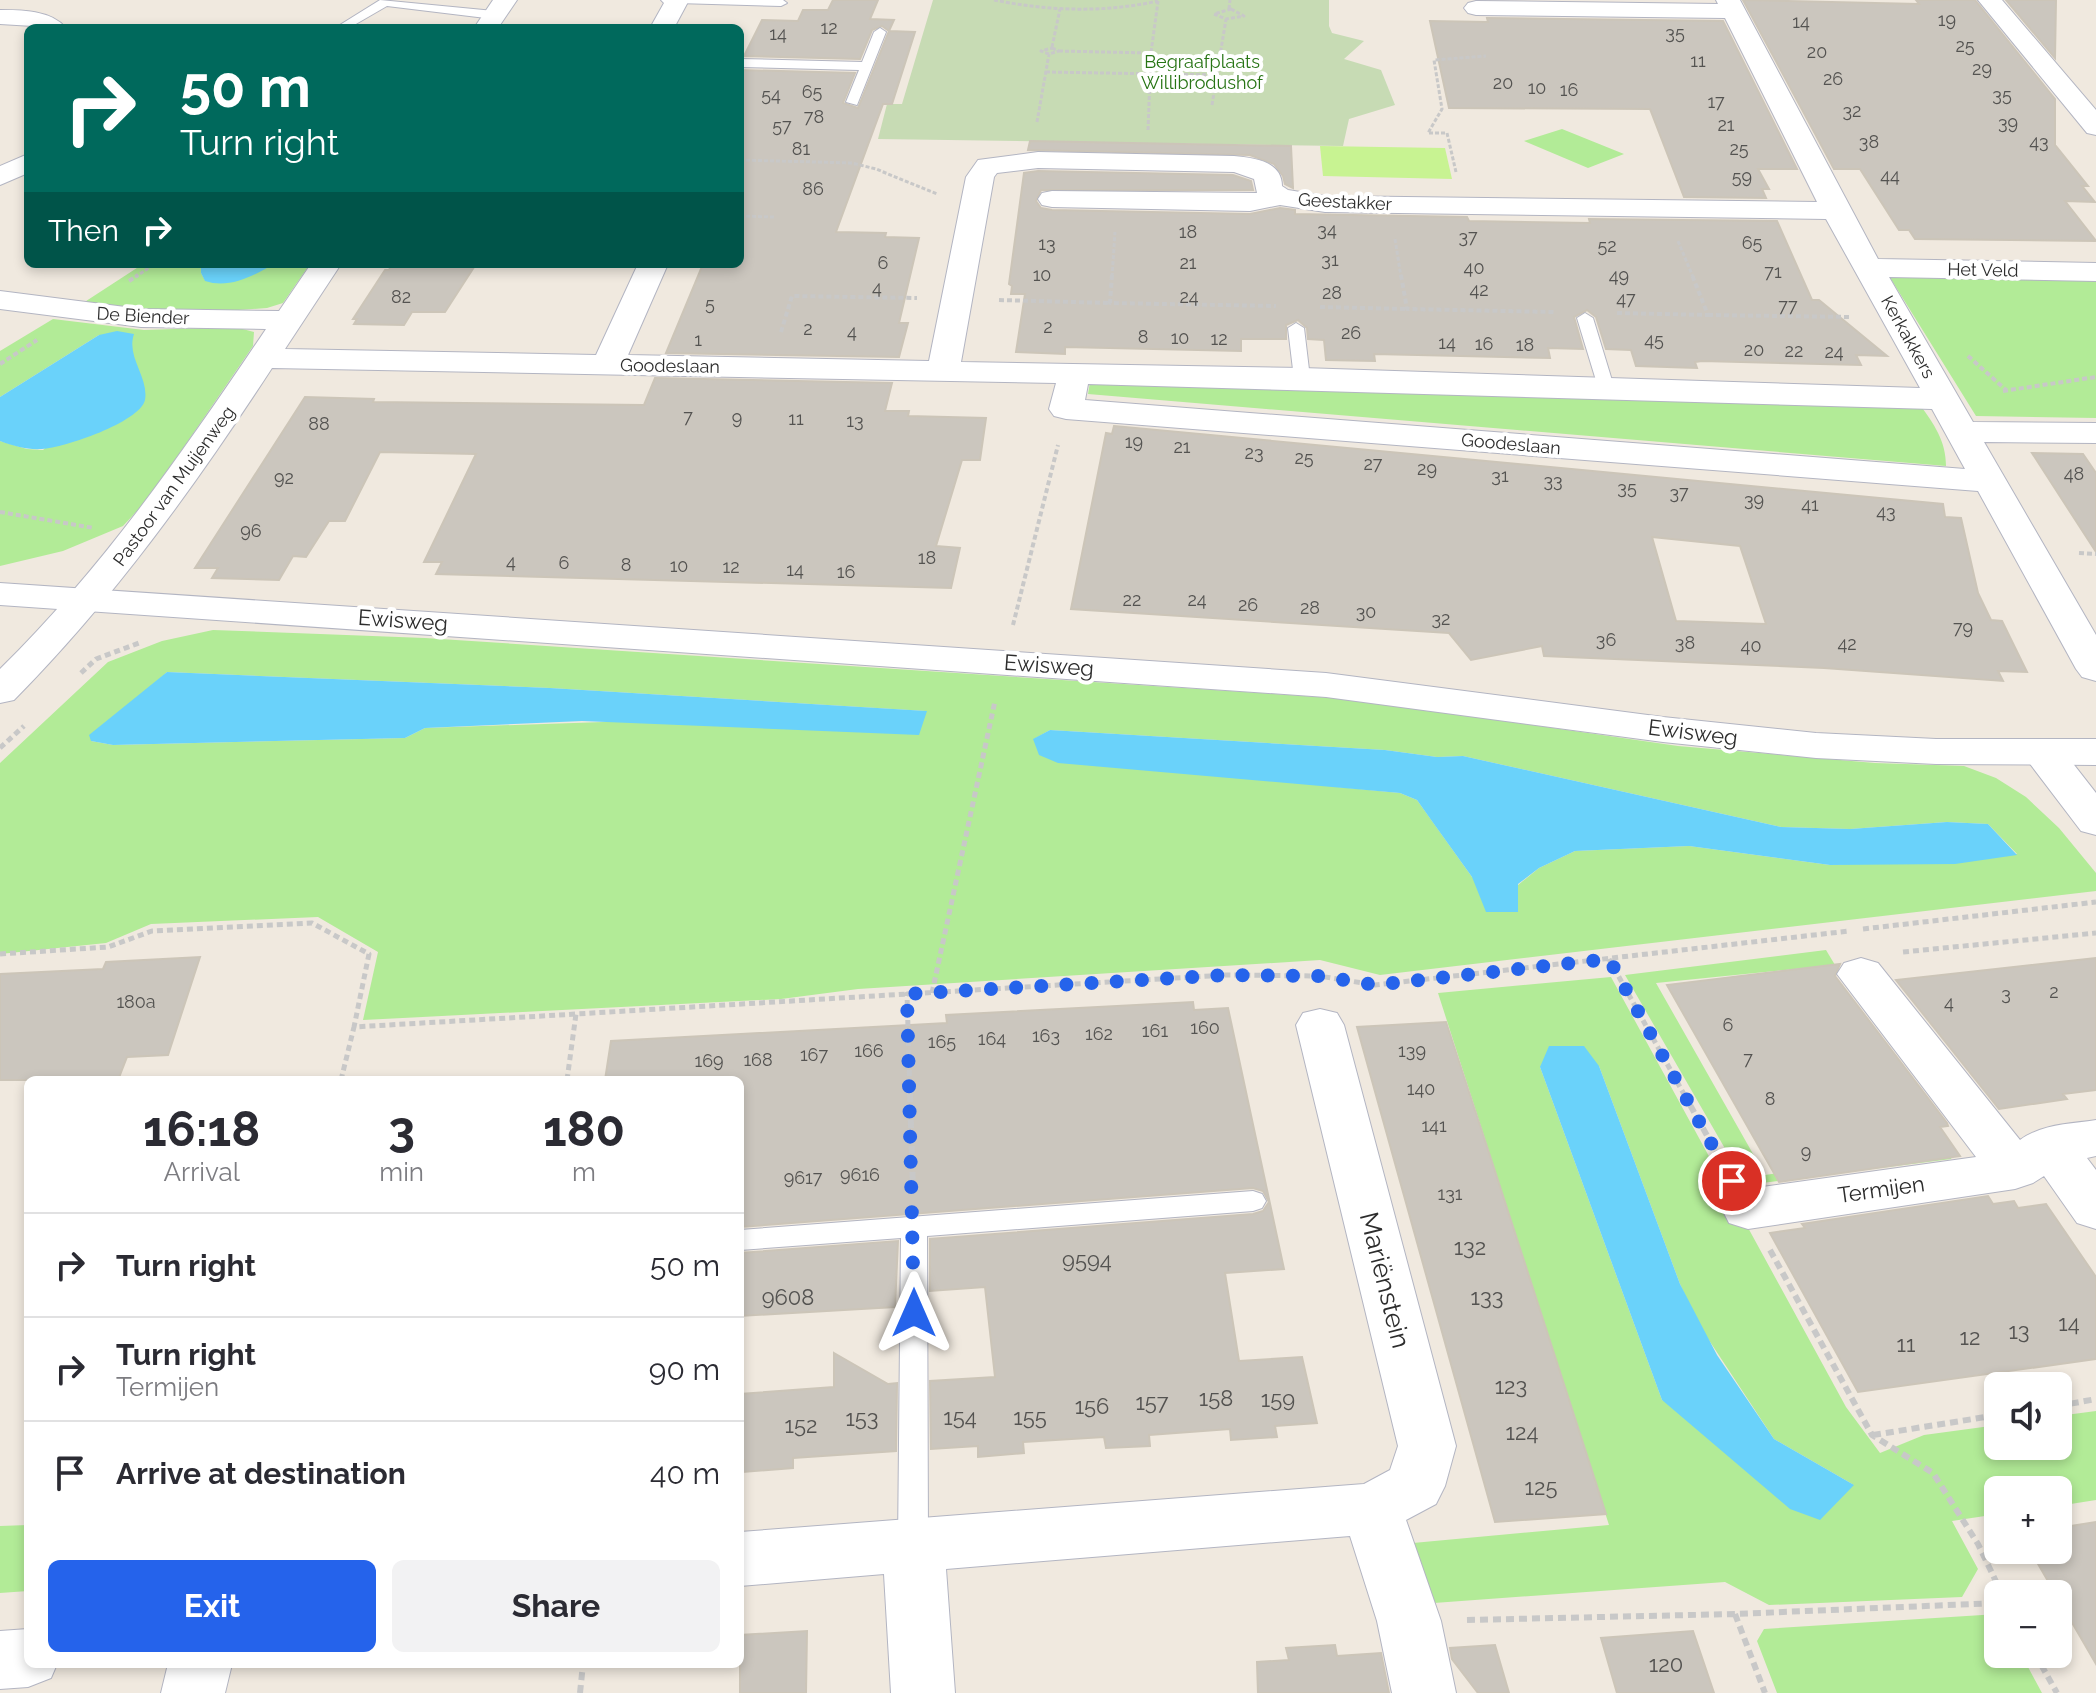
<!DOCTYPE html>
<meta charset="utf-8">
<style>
body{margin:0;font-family:Raleway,sans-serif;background:#f2f2f3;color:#2b2b33;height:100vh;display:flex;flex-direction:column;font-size:30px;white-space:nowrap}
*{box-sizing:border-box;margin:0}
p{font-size:26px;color:#7c7c81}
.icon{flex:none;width:44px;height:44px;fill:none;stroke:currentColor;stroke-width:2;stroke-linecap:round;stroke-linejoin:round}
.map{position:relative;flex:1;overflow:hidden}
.panel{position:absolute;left:24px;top:1076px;width:720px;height:592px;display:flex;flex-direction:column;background:#fff;border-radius:12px;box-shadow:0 4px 12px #0003}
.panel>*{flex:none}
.hud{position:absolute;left:24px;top:24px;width:720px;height:244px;border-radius:12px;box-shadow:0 4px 12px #0003;background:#00695c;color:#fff;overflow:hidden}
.controls{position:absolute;left:1984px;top:1372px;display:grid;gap:16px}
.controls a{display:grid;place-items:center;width:88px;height:88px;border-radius:12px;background:#fff;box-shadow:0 4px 12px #0003;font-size:40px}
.pin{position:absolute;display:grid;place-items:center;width:68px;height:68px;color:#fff;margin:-34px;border:4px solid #fff;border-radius:50%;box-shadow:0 2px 8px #0007}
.me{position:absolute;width:88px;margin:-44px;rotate:0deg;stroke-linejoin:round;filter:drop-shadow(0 0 6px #0008)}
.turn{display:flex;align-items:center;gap:28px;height:168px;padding:0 24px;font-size:36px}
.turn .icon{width:104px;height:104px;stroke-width:2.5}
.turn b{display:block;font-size:56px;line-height:68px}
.then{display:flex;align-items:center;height:76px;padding:0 24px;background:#0003;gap:16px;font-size:30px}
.eta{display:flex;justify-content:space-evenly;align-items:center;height:136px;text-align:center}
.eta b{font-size:48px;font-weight:700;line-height:56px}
.action{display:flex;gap:16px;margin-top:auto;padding:16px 24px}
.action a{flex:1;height:92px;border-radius:12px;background:#2563eb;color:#fff;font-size:32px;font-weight:700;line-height:92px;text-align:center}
.action a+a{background:#f2f2f3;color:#2b2b33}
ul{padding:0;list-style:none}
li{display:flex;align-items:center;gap:24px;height:104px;padding:0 24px;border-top:2px solid #e1e1e2}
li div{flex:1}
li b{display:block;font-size:30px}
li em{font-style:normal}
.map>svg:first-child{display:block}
.green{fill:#b2eb97;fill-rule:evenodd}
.cemetery{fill:#c7dbb4}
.pitch{fill:#c8f392}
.water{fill:#6ad2fa}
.building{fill:#cbc6be;stroke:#ccc5b8;stroke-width:2;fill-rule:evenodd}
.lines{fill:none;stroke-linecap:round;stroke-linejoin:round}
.lane-casing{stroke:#b3b5c2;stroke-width:2}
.street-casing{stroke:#b3b5c2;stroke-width:2}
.secondary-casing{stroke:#b3b5c2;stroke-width:2}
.path-far3{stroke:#c8c8c8;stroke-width:3;stroke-dasharray:4 2;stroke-linecap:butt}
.path-far2{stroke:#c8c8c8;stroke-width:4;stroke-dasharray:5 3;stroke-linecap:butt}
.path-far1{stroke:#c8c8c8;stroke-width:5;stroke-dasharray:6 4;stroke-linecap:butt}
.path{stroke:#c8c8c8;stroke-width:6;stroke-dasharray:8 5;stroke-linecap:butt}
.lane{fill:#fff;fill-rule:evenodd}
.street{fill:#fff;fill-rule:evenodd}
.secondary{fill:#fff;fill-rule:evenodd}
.route{stroke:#2563eb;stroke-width:14;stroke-dasharray:0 25.2}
.labels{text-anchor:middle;stroke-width:8;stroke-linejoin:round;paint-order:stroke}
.number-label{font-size:18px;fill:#545351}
.far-park-label{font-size:18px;fill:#277414;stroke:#fff}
.far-street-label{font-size:18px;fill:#2d2d2d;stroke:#fff}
.street-label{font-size:22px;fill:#2d2d2d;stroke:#fff}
.near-number-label{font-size:22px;fill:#545351}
.near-street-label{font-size:26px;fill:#2d2d2d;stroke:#fff}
</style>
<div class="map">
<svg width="2096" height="1693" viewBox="0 0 2096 1693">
<rect width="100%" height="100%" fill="#f0e9df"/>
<path class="green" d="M1562,129L1624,154L1588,168L1524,141Z
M143,264H201V273L205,280C234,291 251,268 278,264C288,263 300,264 310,264L283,303L267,308L195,313L80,305Z
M1889,276L2096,278V418L1976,416Z
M53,319L144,330L235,327L254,332L253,346L149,498L123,526L63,551L0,566V441L27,449L43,450L135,361L130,344L133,335H99L0,397V351Z
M1090,382L1920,405C1934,424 1946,441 1946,466L1088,394Z
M213,630L425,638L1351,699L1678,746L1875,763L1964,766L1996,778L2026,797L2059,828L2096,873V891L1380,975L1320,960L858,989L781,999L363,1020L378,952L318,917L151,924L106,943L0,954V763L108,662L162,641ZM167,672L550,688L926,711L425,728L405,738L113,745L91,741ZM1050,730L1385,750L1437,757L1463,756L1781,827L1850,829L1947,822L1988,824L2017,854L1830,865L1689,846L1575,851L1539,868L1518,885L1472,877L1417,800L1400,793L1338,787L1034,739Z
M1826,950L1835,965L1656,983L1765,1175L1955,1148L1951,1159L1746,1185L1625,975Z
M1611,977L1846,1407L1880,1453L1924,1435L1998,1425V1446H2058V1416L2096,1411V1500L2058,1506V1490H1998V1514L1952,1521L1978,1569L1962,1597L1769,1605L1725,1582L1434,1603L1413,1543L1609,1525L1438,993ZM1599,1066L1680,1284L1699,1325L1774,1439L1854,1485L1662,1400L1540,1067Z
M28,1525V1591L0,1593V1526Z
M1998,1614V1654H2021L2042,1693H1777L1757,1641L1764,1629Z"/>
<path class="cemetery" d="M933,0H1329V26L1332,33L1364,41L1344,59L1381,70L1395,105L1349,119L1343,146L878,139L887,104H902Z"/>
<path class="pitch" d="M1320,146L1445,148L1452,179L1323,176Z"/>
<path class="water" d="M201,264H274C253,276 229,289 205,281L201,273Z
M117,331L134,334C126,357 149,377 145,400C140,422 64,448 42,449C27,450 14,446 0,441V397L99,335Z
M167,672L550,688L927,711L919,735L582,721L425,728L405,738L113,745L91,741L89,735Z
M1050,730L1385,750L1437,757L1463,756L1781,827L1850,829L1947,822L1988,824L2017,855L1955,864L1830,865L1689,846L1575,851L1539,868L1518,884V912H1486L1472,877L1434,824L1417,800L1400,793L1058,763L1039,755L1033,739Z
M1549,1046H1584L1599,1066L1680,1284L1717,1355L1774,1439L1854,1485L1820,1520L1790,1509L1662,1400L1540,1067Z"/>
<path class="building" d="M833,0H878L870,19L894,20L889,31L882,26L872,30L860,59L744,56L762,20L798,21L803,10H828Z
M1743,0L1919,4L1916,0H1975L2055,99V145L2088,186H2082L2095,202L2065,201L2096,241L1915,239L1909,230H1899L1860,169H1834Z
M2006,0H2056L2055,58Z
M1487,18L1723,21L1797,169H1758L1769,189H1762L1766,198L1684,197L1650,109L1449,108L1430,21L1488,22Z
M889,31L915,32L892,104H883L836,232L886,233L885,237L919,238L899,323H908L899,357L666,353L703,264H740V70L855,73L843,103L858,108Z
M1030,141L1291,146L1293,188L1285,184L1283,176L1274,164L1250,155L1028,150Z
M1038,171L1233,175L1251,181L1253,190H1041L1036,201L1041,208L1052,210L1250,214L1280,208L1295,210V214L1467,217L1469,221L1590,223L1589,219L1777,221L1812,300H1819L1887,356L1856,355L1861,365L1702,361L1695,362L1697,368L1636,366L1631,350L1606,349L1596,317L1587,310L1574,317L1583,349L1548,348L1550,358L1374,354L1375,361L1326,360L1324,340L1308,339L1307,328L1298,320L1286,325V339H1241V351L1065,347V354L1016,352L1025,294H1011L1012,286L1009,284L1024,173Z
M392,264H476L445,312H412L404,325L354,324L357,319H353L385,270H389Z
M655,378L892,383L885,411H909L908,416L986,418L980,460H962L936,546L960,548L951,588L436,574L442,562H424L476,454L380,452L345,521H329L306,557L293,556L279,580L212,578L218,568H195L305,397L374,399L373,402L644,405Z
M1114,426L1943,504L1945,517L1961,518L1978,593L1991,620L2002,621L2027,672L1998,671L2003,681L1824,668L1544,656L1542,646L1471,660L1449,633L1071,609L1106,433L1112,434ZM1652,537L1740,546L1766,624L1676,621Z
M2032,453L2083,454L2096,473V552Z
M200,957L168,1055L127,1057L118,1080H0V974L103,969L106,962Z
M2096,958V1090L2063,1094L2067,1099L1999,1109L1896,980Z
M1840,964L1835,976L1947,1123L1948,1126L1940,1127L1960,1156L1779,1182L1667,985Z
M1193,1002L1194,1010L1228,1008L1284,1269L1225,1273L1239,1361L1302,1357L1317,1423L1275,1426L1277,1437L1231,1440L1230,1429L1149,1435L1150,1446L1106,1448L1104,1437L1023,1442L1024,1453L978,1457V1446L931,1449L930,1381L995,1377L985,1287L930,1291V1239L1253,1214L1263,1211L1269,1202L1263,1191L1253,1188L740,1227V1080H605L611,1041L947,1023L946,1015Z
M1446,1022L1492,1162L1606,1514L1495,1522L1357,1027Z
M1988,1196L1993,1204L2014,1201L2018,1208L2046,1204L2096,1277V1359L1858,1392L1770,1233L1805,1228L1802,1224Z
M898,1241L895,1307L740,1316V1253Z
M834,1353L888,1384L897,1383L896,1451L793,1458V1468L743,1472L744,1460L740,1461V1394L834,1387Z
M2096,1522V1664L2030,1550H2058V1528Z
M807,1631L806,1693H740V1635Z
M1693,1631L1714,1693H1617L1601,1638Z
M1335,1645L1337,1656L1381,1653L1389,1693H1258L1257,1662L1289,1660L1286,1648Z
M1495,1645L1509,1693H1478L1452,1659L1450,1648Z"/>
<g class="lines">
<defs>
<path id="lane" d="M380,0L494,11L500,15L494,19L387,6L349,28H335Z
M671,0H783L787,3L781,6L677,3Z
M880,28L886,32L857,105L846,102L859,70L740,67V59L862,62L874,32Z
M1585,313L1593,318L1614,387L1612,390H1600L1598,387L1577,318Z
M1296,323L1304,328L1310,378L1302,383L1294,378L1288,328Z
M1253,1191L1262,1194L1266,1201L1262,1208L1253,1211L927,1236L928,1545L924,1554L913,1558L902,1554L898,1545L901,1238L740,1250V1230Z"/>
<path id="street" d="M493,0H517L498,28H474Z
M661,0H689L674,28H650L664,3Z
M1716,0H1740L1878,259L2096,263V281L1889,277L1973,422L2096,423V443L1984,442L2096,635V681L2082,677L2076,669L1978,491L1066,419L1054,416L1049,409L1056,383L272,368C195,486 114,599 14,700L0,703V669C104,567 185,449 266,329L141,327L0,309V291L141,309L279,311L311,264H341L285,349L596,355L638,264H668L628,355L929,361L966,177L978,160L1038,152L1234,156C1254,158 1282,161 1282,186L1288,190L1325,196L1817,202L1725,18L1476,15L1468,13L1464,8L1468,3L1476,1L1718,4ZM1038,168L1234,172L1254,179L1257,193L1052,191L1042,193L1038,199L1042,205L1052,207L1250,211L1280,205L1325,212L1826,219L1920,388L1302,368L961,362L994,177L997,173ZM1088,384L1932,409L1965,469L1085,400Z
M1978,0H2002L2096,110V135L2087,133Z
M0,10C21,10 51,10 66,28L0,24Z
M28,154V173L0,185V166Z
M2042,739L2057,743L2096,793V835L2081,831L2021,752L2027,743Z
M1861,958L1878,963L2020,1140C2042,1124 2070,1124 2096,1120V1156L2087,1158L2096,1170V1229L2077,1223L2044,1176L2033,1183L2015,1189L1748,1229L1729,1223L1722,1209L1729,1195L1748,1189L1976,1157L1837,974L1844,963Z
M1320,1009L1337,1013L1344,1025L1456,1446L1445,1486L1436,1504L1406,1520L1441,1621L1456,1693H1392L1377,1621L1350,1536L946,1569L955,1693H891L884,1574L740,1586V1532L1364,1484L1390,1470L1398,1446L1296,1025L1303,1013Z
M28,1629V1664H57L51,1678L28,1687L0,1689V1631Z
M168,1664H232L225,1693H161Z"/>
<path id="secondary" d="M0,583L1326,673L1663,717L1816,733L1936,739H2096V765L1936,764L1816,758L1663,742L1326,697L0,605Z"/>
</defs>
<use href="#lane" class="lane-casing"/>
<use href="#street" class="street-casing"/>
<use href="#secondary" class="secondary-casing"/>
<path class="path-far3" d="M994,0C1049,11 1103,13 1158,1
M1229,9L1230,0
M1231,9L1244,16L1226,19L1214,14Z
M1052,47L1060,9
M1052,48L1059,51L1049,54L1041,51Z
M1059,51L1150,53
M1046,72L1217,75
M1212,105L1226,19
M1037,122L1049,54
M1148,130L1151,53L1158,1
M740,160L852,163L876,169L937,194
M1456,172L1447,133H1428L1442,109L1434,60L1486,56
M740,216L774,217
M1395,239L1401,277
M1678,241L1693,277
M135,277L155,264
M1112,277L1115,232"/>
<path class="path-far2" d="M1112,275L1110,303L1276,306
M1401,275L1407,309L1554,312
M129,281L138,275
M999,300L1110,303
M1320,307L1407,309
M1617,313L1708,315L1692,275
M1708,315L1851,317
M781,332L792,296L917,298
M1968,356L2006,390
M0,364L37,340
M2003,391L2096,377
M0,512L94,528
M2079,553L2096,554
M1013,625L1058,445"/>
<path class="path-far1" d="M81,673L96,659L139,643
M0,748L24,726
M1863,929L2096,902
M1903,952L2096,933
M0,954L108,947L152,931L312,923L369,954L354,1027
M1609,959L1685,1096
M932,993L995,701
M341,1080L354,1027L576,1014
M567,1080L576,1014L907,994
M910,1096L907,994L1226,975L1319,976L1375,985L1849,931"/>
<path class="path" d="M910,1094L913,1190
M1684,1094L1725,1168
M1770,1250L1872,1435L1933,1473L1978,1544L2002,1594
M2058,1406L2096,1399
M1873,1435L1998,1415
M1735,1614L1765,1693
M1467,1620L1735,1614L1998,1603
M2035,1654L2057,1693
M580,1693L583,1664"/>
<use href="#lane" class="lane"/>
<use href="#street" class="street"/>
<use href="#secondary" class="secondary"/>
</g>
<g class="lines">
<path class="route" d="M914,1313L907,994L1226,975L1319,976L1375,985L1609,959L1732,1181"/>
</g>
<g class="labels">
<g class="number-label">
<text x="1947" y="26">19</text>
<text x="1801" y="28">14</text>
<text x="829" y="34">12</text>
<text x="1675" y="39">35</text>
<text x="778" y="40">14</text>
<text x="1965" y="52">25</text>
<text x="1817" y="58">20</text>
<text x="1698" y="67">11</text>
<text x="1982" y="75">29</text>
<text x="1833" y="85">26</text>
<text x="1503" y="89">20</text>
<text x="1537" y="94">10</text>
<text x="1569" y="96">16</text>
<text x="812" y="98">65</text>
<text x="771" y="101">54</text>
<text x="2002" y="101">35</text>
<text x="1716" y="108">17</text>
<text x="1852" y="117">32</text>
<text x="814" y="123">78</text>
<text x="2008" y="129">39</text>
<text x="1726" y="131">21</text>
<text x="782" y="132">57</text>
<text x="1869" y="148">38</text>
<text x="2039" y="148">43</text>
<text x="801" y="155">81</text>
<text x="1739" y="155">25</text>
<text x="1890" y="182">44</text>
<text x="1742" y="183">59</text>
<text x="813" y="195">86</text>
<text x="1327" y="236">34</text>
<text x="1188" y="238">18</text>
<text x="1468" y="243">37</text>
<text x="1752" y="249">65</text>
<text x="1047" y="250">13</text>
<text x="1607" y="252">52</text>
<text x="1330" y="266">31</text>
<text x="883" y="269">6</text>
<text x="1188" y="269">21</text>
<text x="1474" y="274">40</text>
<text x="1773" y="278">71</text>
<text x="1042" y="281">10</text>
<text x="1619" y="282">49</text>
<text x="877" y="294">4</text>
<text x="1479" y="296">42</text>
<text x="1332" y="299">28</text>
<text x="401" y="303">82</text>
<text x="1189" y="303">24</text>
<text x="1626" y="305">47</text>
<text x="710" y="310">5</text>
<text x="1788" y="312">77</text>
<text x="1048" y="333">2</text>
<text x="808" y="335">2</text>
<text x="852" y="338">4</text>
<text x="1351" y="339">26</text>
<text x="1143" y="343">8</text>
<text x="1180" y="344">10</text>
<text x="1219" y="345">12</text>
<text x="698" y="346">1</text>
<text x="1654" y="346">45</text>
<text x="1447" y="349">14</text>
<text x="1484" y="350">16</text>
<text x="1525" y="351">18</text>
<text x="1754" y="356">20</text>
<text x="1794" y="357">22</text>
<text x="1834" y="358">24</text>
<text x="688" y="423">7</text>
<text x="737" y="424">9</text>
<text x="796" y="425">11</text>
<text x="855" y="427">13</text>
<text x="319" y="430">88</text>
<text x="1134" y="448">19</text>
<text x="1182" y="453">21</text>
<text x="1254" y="459">23</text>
<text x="1304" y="464">25</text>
<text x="1373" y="470">27</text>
<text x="1427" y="475">29</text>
<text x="2074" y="480">48</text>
<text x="1500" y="482">31</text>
<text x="284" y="484">92</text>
<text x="1553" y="487">33</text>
<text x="1627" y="494">35</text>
<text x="1679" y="499">37</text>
<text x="1754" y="506">39</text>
<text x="1810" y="511">41</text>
<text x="1886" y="518">43</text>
<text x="251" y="537">96</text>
<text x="927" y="564">18</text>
<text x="511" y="568">4</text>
<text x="564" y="569">6</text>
<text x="626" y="571">8</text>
<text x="679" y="572">10</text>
<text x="731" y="573">12</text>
<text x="795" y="576">14</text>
<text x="846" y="578">16</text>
<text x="1132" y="606">22</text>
<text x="1197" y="606">24</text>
<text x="1248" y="611">26</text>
<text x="1310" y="614">28</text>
<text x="1366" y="618">30</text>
<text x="1441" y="625">32</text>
<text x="1963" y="634">79</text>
<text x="1606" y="646">36</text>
<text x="1685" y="649">38</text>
<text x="1847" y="650">42</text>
<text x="1751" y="652">40</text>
<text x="2054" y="998">2</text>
<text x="2006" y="1000">3</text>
<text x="136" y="1008">180a</text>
<text x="1949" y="1009">4</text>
<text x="1728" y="1031">6</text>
<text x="1205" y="1034">160</text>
<text x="1155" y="1037">161</text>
<text x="1099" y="1040">162</text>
<text x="1046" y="1042">163</text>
<text x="992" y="1045">164</text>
<text x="942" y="1048">165</text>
<text x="869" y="1057">166</text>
<text x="1412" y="1057">139</text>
<text x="814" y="1061">167</text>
<text x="1748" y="1065">7</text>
<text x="758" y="1066">168</text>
<text x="709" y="1067">169</text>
<text x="1421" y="1095">140</text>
<text x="1770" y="1105">8</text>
<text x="1434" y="1132">141</text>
<text x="1806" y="1158">9</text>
<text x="860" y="1181">9616</text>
<text x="803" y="1184">9617</text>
<text x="1450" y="1200">131</text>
</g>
<g class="far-park-label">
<text x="1202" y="68">Begraafplaats<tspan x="1202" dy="21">Willibrodushof</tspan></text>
</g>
<g class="far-street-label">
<text transform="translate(1345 202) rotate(3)" y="6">Geestakker</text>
<text transform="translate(1983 270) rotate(1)" y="6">Het Veld</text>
<text transform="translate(143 316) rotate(3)" y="6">De Biender</text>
<text transform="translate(1908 337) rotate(61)" y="6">Kerkakkers</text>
<text transform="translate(670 366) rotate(1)" y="6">Goodeslaan</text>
<text transform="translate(1511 444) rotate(5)" y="6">Goodeslaan</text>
<text transform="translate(174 486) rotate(-54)" y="6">Pastoor van Muijenweg</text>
</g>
<g class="street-label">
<text transform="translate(403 620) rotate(4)" y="8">Ewisweg</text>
<text transform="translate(1049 665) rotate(4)" y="8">Ewisweg</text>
<text transform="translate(1693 732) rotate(7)" y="8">Ewisweg</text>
<text transform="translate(1881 1189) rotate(-8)" y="8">Termijen</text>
</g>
<g class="near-number-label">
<text x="1470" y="1255">132</text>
<text x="1087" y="1268">9594</text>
<text x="788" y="1305">9608</text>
<text x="1487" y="1305">133</text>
<text x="2069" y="1331">14</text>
<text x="2019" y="1339">13</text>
<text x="1970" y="1345">12</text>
<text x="1906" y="1352">11</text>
<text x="1511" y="1394">123</text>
<text x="1216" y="1406">158</text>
<text x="1278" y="1407">159</text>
<text x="1152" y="1410">157</text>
<text x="1092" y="1414">156</text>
<text x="960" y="1425">154</text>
<text x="1030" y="1425">155</text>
<text x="862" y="1426">153</text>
<text x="801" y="1433">152</text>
<text x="1522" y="1440">124</text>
<text x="1541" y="1495">125</text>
<text x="1666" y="1672">120</text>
</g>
<g class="near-street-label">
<text transform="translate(1385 1280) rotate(76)" y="9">Mariënstein</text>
</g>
</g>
</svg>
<div class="controls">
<a><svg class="icon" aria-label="sound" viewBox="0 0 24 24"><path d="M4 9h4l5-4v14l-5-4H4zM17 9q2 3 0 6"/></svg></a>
<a>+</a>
<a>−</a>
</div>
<div class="pin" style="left:1732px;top:1181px;background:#d93025"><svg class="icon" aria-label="arrive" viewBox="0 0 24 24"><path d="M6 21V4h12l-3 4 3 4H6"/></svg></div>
<svg class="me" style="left:914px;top:1313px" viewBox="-20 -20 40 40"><path d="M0-17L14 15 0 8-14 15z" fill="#2563eb" stroke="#fff" stroke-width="4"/></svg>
<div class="hud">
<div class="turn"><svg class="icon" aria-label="right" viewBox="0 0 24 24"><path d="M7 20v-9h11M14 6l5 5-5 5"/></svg><div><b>50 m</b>Turn right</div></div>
<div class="then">Then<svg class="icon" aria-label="right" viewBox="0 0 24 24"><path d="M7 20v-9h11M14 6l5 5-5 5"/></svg></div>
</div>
<section class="panel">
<div class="eta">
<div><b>16:18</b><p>Arrival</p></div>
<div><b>3</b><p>min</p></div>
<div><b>180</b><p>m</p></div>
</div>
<ul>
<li><svg class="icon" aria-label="right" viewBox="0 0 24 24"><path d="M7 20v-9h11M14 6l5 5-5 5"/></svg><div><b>Turn right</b></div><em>50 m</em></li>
<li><svg class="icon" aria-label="right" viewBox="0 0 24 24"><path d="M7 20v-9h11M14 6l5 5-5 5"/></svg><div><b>Turn right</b><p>Termijen</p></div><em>90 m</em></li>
<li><svg class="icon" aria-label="arrive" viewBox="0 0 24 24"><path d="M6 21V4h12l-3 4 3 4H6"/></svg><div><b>Arrive at destination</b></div><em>40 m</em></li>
</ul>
<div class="action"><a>Exit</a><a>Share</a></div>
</section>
</div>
